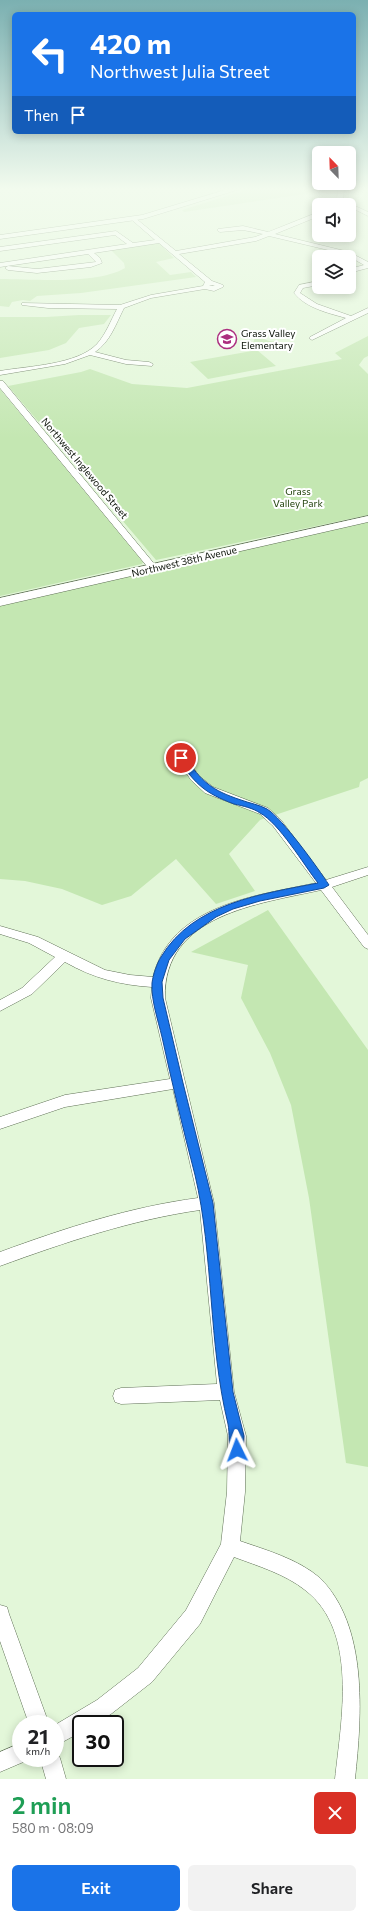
<!DOCTYPE html>
<meta charset="utf-8">
<style>
body{margin:0;font-family:Commissioner,sans-serif;background:#f2f2f2;color:#202124;height:100vh;display:flex;flex-direction:column;font-size:15px;white-space:nowrap}
*{box-sizing:border-box;margin:0}
p{font-size:13px;color:#757577}
.icon{flex:none;width:22px;height:22px;fill:none;stroke:currentColor;stroke-width:2;stroke-linecap:round;stroke-linejoin:round}
.map{position:relative;height:1779px;overflow:hidden}
.details{display:flex;flex-direction:column;background:#fff;flex:1}
.details>*{flex:none}
.banner{position:absolute;left:12px;top:12px;width:344px;height:122px;border-radius:6px;box-shadow:0 2px 10px #0003;background:#1a73e8;color:#fff;overflow:hidden}
.needle{width:26px;rotate:337deg}
.fabs{position:absolute;left:312px;top:146px;display:grid;gap:8px}
.fabs a{display:grid;place-items:center;width:44px;height:44px;border-radius:6px;background:#fff;box-shadow:0 2px 10px #0003;font-size:20px}
.speed{position:absolute;left:12px;top:1715px;display:flex;gap:8px;font-size:20px;font-weight:700;text-align:center}
.speed>*{display:grid;place-content:center;width:52px;height:52px;border-radius:50%;background:#fff;box-shadow:0 2px 10px #0003;line-height:1}
.speed small{font-size:10px;font-weight:400}
.speed .limit{border:2px solid #111;border-radius:6px;background:#fff;color:#111}
.pin{position:absolute;display:grid;place-items:center;width:34px;height:34px;color:#fff;margin:-17px;border:2px solid #fff;border-radius:50%;box-shadow:0 1px 4px #0007}
.me{position:absolute;width:44px;margin:-22px;rotate:357deg;stroke-linejoin:round;filter:drop-shadow(0 0 3px #0008)}
.turn{display:flex;align-items:center;gap:14px;height:84px;padding:0 12px;font-size:18px}
.turn .icon{width:52px;height:52px;stroke-width:2.5}
.turn b{display:block;font-size:28px;line-height:34px}
.then{display:flex;align-items:center;height:38px;padding:0 12px;background:#0003;gap:8px;font-size:15px}
.round{display:grid;place-items:center;flex:none;width:42px;height:42px;border-radius:6px;background:#f2f2f2}
.headline{display:flex;align-items:center;justify-content:space-between;height:68px;padding:0 12px}
h1{font-size:24px;font-weight:600;line-height:30px;color:#1e9e55}
.primary-button{display:flex;gap:8px;margin-top:auto;padding:8px 12px}
.primary-button a{flex:1;height:46px;border-radius:6px;background:#1a73e8;color:#fff;font-size:16px;font-weight:600;line-height:46px;text-align:center}
.primary-button a+a{background:#f2f2f2;color:#202124}
.map>svg:first-child{display:block}
.green{fill:#c4e7b2}
.lines{fill:none;stroke-linecap:round;stroke-linejoin:round}
.street-casing{stroke:#607157;stroke-width:1}
.secondary-casing{stroke:#607157;stroke-width:1}
.street{fill:#fff;fill-rule:evenodd}
.secondary{fill:#fff;fill-rule:evenodd}
.route{fill:#1a73e8;stroke:#114b97}
.labels{text-anchor:middle;stroke-width:4;stroke-linejoin:round;paint-order:stroke}
.far-poi-label{font-size:10px;fill:#0a1107;stroke:#fff;text-anchor:start}
.far-street-label{font-size:10px;fill:#0a1107;stroke:#fff}
.far-park-label{font-size:10px;fill:#24440f;stroke:#fff}
</style>
<div class="map">
<svg width="368" height="1779" viewBox="0 0 368 1779">
<rect width="100%" height="100%" fill="#e3f7d9"/>
<path class="green" d="M246,190H332L184,212L182,210Z
M158,242L174,258L156,262L170,275L191,272L196,277L81,293L37,296L30,301L23,300L12,302L9,307L0,306V279C34,279 96,285 125,268L124,263L111,250Z
M79,315H111L104,324L79,328L66,343L49,350L0,358V317H46Z
M368,336V356L364,358L359,365L368,374V515L156,560L8,386L81,372L90,369L132,384L187,388L342,359L335,353Z
M259,337L269,341L288,343L286,348L253,343L255,338Z
M257,350L276,366L208,379L190,362Z
M0,389L143,562L142,564L0,596Z
M368,522V778L360,782L359,787L260,820L229,854L255,891L216,904L176,859L131,896L102,905L62,889L25,881L0,879V606Z
M268,910L368,1050V1467L346,1463L309,1198L291,1105L270,1053L241,998L248,965L191,952Z"/>
<g class="lines">
<defs>
<path id="street" d="M338,190H344L343,198L337,205H331L337,198Z
M349,203L368,212V216L346,205Z
M319,212V216L275,234L349,252L368,262V268L349,273V269L364,265L345,254L269,236L256,241L179,254L212,281L223,285V287L214,291L205,289L151,298L124,308C116,324 110,342 95,352L126,360L149,362L153,364L152,366L126,364L90,355L65,364L0,375V371C28,366 77,365 97,344C106,334 111,320 117,309L48,308L22,305V303L120,305L151,295L203,286L205,282L159,243L94,253L100,258L102,263L91,267L37,273L8,270L5,268L8,266L37,269L96,262L88,254L0,267V263L127,244L115,235L0,251V247L116,231L133,243L155,240L132,220L131,219L134,217L176,251L255,237L263,234L243,230L220,232L218,231V229L243,226L268,232ZM212,285L215,286H209Z
M319,281V285L303,288L300,293L317,304L351,316L368,308V313L312,340L309,338L310,337L346,318C328,313 306,308 294,293L299,285Z
M0,381H3L156,566V570H150L0,388Z
M181,755L185,756L199,776L213,787L268,808L281,820L326,880L368,867V875L332,887L368,935V949L364,947L321,890C259,904 163,914 165,998L214,1203L234,1392L246,1436L245,1492L240,1541C266,1550 298,1559 320,1578C368,1626 362,1714 355,1779H335C341,1721 359,1631 305,1590C285,1574 258,1566 234,1557L200,1624L152,1682L111,1714L94,1724H81V1732L55,1746V1725L97,1700L138,1668L186,1610L221,1544L227,1492L228,1436L220,1400L121,1404L115,1402L113,1396L115,1390L121,1388L217,1384L200,1210C131,1220 66,1242 0,1266V1252C65,1228 130,1207 198,1198L173,1089L65,1107L0,1129V1117L65,1095L170,1079L151,998L152,987C120,985 93,978 65,962L32,994L0,1011V1000L22,988L55,957L29,943L0,934V926L38,937L105,970L130,975L153,977C171,905 255,896 316,883L273,826L260,814L205,793L191,780L176,758Z
M0,1605L7,1607L9,1614L49,1724H29L0,1641Z
M21,1743V1758H29L28,1760L0,1772V1752Z
M55,1750L60,1758L66,1779H46L40,1758H55Z"/>
<path id="secondary" d="M225,190H237L143,219L0,239V235L142,215Z
M368,516V522L0,606V598Z"/>
</defs>
<use href="#street" class="street-casing"/>
<use href="#secondary" class="secondary-casing"/>
<use href="#street" class="street"/>
<use href="#secondary" class="secondary"/>
</g>
<linearGradient id="sky" x2="0" y2="1"><stop stop-color="#7bb0b1"/><stop offset="0.43" stop-color="#f2fbee"/><stop offset="1" stop-color="#f2fbee" stop-opacity="0"/></linearGradient>
<rect width="368" height="439" fill="url(#sky)"/>
<path class="route" d="M181,755L184,756C202,782 211,790 241,800C249,803 260,805 267,809C282,818 318,868 329,885L324,888L260,901L233,909L216,917L185,939L169,960L162,982L163,998L183,1083L213,1203L233,1392L244,1436L243,1450L241,1454L237,1456L232,1454C228,1445 230,1434 228,1424C208,1342 214,1256 195,1175C183,1129 172,1083 162,1037C158,1020 151,1000 152,983C153,975 157,963 161,957C193,903 262,894 318,883C304,865 279,823 260,813C253,808 243,806 234,804C205,793 196,785 179,760V756Z"/>
<defs>
<symbol id="school-ring" viewBox="-11 -11 22 22"><circle r="9.5" fill="#fff" stroke="#ac2f80" stroke-width="1.5"/><path d="M0-5L7-2L0 1L-7-2ZM-4 1L0 2.5L4 1V4Q0 6-4 4Z" fill="#ac2f80"/></symbol>
</defs>
<g fill-rule="evenodd">
<use href="#school-ring" x="216" y="328" width="22" height="22"/>
</g>
<g class="labels">
<g class="far-poi-label">
<text x="241" y="337">Grass Valley<tspan x="241" dy="12">Elementary</tspan></text>
</g>
<g class="far-street-label">
<text transform="translate(85 468) rotate(50)" y="4">Northwest Inglewood Street</text>
<text transform="translate(184 561) rotate(-13)" y="4">Northwest 38th Avenue</text>
</g>
<g class="far-park-label">
<text x="298" y="495">Grass<tspan x="298" dy="12">Valley Park</tspan></text>
</g>
</g>
</svg>
<div class="fabs">
<a><svg class="needle" viewBox="-14 -14 28 28"><path d="M0-13l5 13h-10z" fill="#e53935"/><path d="M0 13l5-13h-10z" fill="#757577"/></svg></a>
<a><svg class="icon" aria-label="sound" viewBox="0 0 24 24"><path d="M4 9h4l5-4v14l-5-4H4zM17 9q2 3 0 6"/></svg></a>
<a><svg class="icon" aria-label="layers" viewBox="0 0 24 24"><path d="M12 4l9 5-9 5-9-5zM3 14l9 5 9-5"/></svg></a>
</div>
<div class="speed"><div>21<small>km/h</small></div><div class="limit">30</div></div>
<div class="pin" style="left:181px;top:758px;background:#d93025"><svg class="icon" aria-label="arrive" viewBox="0 0 24 24"><path d="M6 21V4h12l-3 4 3 4H6"/></svg></div>
<svg class="me" style="left:237px;top:1450px" viewBox="-20 -20 40 40"><path d="M0-17L14 15 0 8-14 15z" fill="#1a73e8" stroke="#fff" stroke-width="4"/></svg>
<div class="banner">
<div class="turn"><svg class="icon" aria-label="left" viewBox="0 0 24 24"><path d="M17 20v-9H6M10 6l-5 5 5 5"/></svg><div><b>420 m</b>Northwest Julia Street</div></div>
<div class="then">Then<svg class="icon" aria-label="arrive" viewBox="0 0 24 24"><path d="M6 21V4h12l-3 4 3 4H6"/></svg></div>
</div>
</div>
<section class="details">
<div class="headline"><div><h1>2 min</h1><p>580 m · 08:09</p></div><a class="round" style="background:#d93025;color:#fff"><svg class="icon" aria-label="close" viewBox="0 0 24 24"><path d="M6 6l12 12M18 6L6 18"/></svg></a></div>
<div class="primary-button"><a>Exit</a><a>Share</a></div>
</section>
